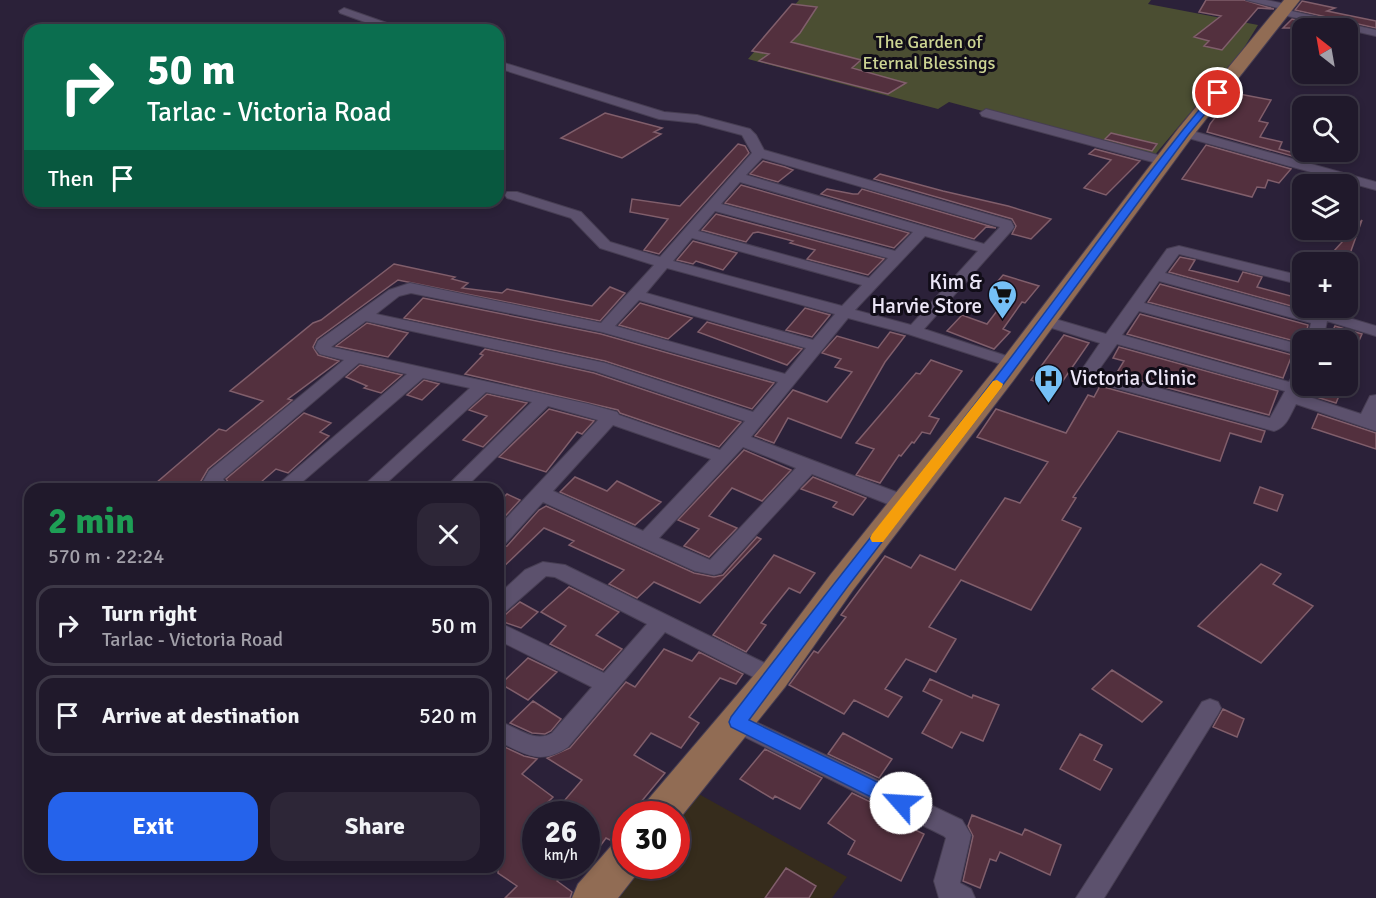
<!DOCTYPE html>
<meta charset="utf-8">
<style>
body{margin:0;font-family:Signika,sans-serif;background:#2d2637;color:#f1f3f6;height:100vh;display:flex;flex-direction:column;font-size:22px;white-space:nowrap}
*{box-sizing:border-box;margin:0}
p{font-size:20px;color:#a2a0a9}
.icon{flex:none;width:33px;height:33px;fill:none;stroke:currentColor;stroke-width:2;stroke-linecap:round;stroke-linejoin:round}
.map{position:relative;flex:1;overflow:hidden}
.side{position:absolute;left:24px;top:483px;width:480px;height:390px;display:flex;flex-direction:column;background:#20192b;border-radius:18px;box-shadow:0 3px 9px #0003,0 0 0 2px #3d3847}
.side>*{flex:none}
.guide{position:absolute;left:24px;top:24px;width:480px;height:183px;border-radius:18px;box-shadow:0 3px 9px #0003,0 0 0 2px #3d3847;background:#0b6e4f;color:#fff;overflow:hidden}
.needle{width:39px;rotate:329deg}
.fabs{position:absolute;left:1292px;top:18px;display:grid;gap:12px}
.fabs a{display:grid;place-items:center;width:66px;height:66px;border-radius:12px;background:#20192b;box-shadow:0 3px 9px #0003,0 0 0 2px #3d3847;font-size:30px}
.speed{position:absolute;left:522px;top:801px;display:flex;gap:12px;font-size:30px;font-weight:700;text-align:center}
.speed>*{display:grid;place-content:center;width:78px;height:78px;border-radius:50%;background:#20192b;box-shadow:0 3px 9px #0003,0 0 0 2px #3d3847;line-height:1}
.speed small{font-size:15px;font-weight:400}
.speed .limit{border:9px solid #d22;background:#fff;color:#111}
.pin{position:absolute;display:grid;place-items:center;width:51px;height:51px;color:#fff;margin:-26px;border:3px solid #fff;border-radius:50%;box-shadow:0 2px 6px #0007}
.me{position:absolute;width:66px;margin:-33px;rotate:296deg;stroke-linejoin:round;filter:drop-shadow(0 0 4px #0008)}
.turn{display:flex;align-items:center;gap:21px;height:126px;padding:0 24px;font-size:27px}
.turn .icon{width:78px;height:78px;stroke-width:2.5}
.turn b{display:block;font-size:42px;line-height:51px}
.then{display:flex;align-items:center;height:57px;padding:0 24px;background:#0003;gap:12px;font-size:22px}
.round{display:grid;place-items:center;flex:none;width:63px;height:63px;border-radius:18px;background:#2d2637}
.head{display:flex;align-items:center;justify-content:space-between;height:102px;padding:0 24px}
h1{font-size:36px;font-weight:800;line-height:45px;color:#1e9e55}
.primary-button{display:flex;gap:12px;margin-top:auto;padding:12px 24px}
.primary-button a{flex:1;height:69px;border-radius:18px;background:#2563eb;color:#fff;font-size:24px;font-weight:800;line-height:69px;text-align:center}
.primary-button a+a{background:#2d2637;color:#f1f3f6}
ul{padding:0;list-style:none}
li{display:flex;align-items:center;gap:18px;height:81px;margin:0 12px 9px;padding:0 12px;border:3px solid #3d3847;border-radius:18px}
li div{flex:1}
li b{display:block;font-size:22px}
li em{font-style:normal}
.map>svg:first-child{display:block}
.education{fill:#362c1c}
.green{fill:#4b4e32}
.building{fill:#53303e;stroke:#805e6b;stroke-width:1.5}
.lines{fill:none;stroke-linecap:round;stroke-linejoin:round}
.street-casing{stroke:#473e53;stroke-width:2}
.primary-casing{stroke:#473e53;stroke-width:2}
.street{fill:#5c516d;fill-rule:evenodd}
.primary{fill:#916c54;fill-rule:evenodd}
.route{fill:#2563eb;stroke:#184099;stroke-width:1.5}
.slow{fill:#f59e0b}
.labels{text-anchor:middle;stroke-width:6;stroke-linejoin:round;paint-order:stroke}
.far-park-label{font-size:18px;fill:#ccd493;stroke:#110d18}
.poi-label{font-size:21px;fill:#ebe5f6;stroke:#110d18;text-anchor:end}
</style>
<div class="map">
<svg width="1376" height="898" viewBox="0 0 1376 898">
<rect width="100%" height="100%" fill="#2b2139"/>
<path class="education" d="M697,793L847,877L832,898H612L638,866H676L677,818Z"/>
<path class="green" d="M799,0H1151L1148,4L1258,25L1242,51L1153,157L949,102L938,109L748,59Z"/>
<path class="building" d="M1206,0H1244L1274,9L1258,8L1222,50L1204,46L1209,41L1194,37L1221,16L1199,12Z
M1302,1L1335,8L1327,11L1376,21V28L1295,10Z
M792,4L817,7L800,33L791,42L861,60L852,68L906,83L888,94L759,61L769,54L752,51Z
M1292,19L1333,28H1283Z
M1234,93L1271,100L1259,121L1268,123L1260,137L1282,142L1279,149L1302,155L1299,158L1207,132L1210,124Z
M605,113L662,128L654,132L661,134L622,158L561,138Z
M1111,133L1140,140L1157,144L1152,151L1105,139Z
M738,144L745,146L749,153L659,254L644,250L668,219L630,212L632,199L680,206Z
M1206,145L1291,169L1279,183L1268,180L1265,188L1257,187L1252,197L1182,179Z
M1095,149L1140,161L1106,195L1084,188L1111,160L1089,154Z
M763,161L785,167L793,170L778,182L750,174Z
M880,174L943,191L1008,206L1051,219L1031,239L1012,234L1016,226L1012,219L874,179Z
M741,185L909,233L894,248L725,203Z
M827,189L853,194H858L862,189L996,228L986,227L974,239L821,194Z
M716,214L884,259L868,275L807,259L815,250L790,243L793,241L758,232L753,233L746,242L702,230Z
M1362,220L1347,262H1324Z
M693,241L737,253L723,270L696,261L693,264L677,260Z
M1180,257L1195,260L1189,270L1222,278L1238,282L1243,272L1262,277L1257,287L1302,299V309L1169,272Z
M394,264L455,277L452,279L468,283L462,288L502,293L507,289L592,306L610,287L625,293L600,321L398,280L317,339L313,347L318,355L339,361L288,399L292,400L208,469L201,481L207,489H149L219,429L226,431L263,401L230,391L313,323L321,320Z
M1003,275L1039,286L1025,303L1022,302L1003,329L1010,332L994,349L947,331L962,315L987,324L1010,294L991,289Z
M1160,284L1308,325L1305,340L1302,343L1148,302Z
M423,298L601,334L774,383L752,409L605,361L404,318Z
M640,303L692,318L668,339L619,325Z
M805,308L830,315L812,337L786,330Z
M1140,314L1292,355L1283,378L1127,334Z
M707,322L802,349L787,365L698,332Z
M367,323L408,333L388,357L336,346Z
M1335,326L1362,334L1357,345L1330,336Z
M890,332L905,336L885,362L841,438L788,418L774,443L755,436L793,390L827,402L852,372L835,367L841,359L822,353L837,336L878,348Z
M1064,335L1089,343L1062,382L1056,380L1052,387L1031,380Z
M1119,347L1278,391L1269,415L1116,374L1124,361L1113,358Z
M485,349L594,373L741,422L719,447L620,413L618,410L465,374L483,355L480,354Z
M931,360L962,371L929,416L939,419L930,434L922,432L914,443L912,442L901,456L899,455L880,483L856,475L874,449L856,443L916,373L920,374Z
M360,365L402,375L381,393L364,388L367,386L346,377Z
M424,380L439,384L422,400L407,395Z
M1100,386L1265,431L1261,442L1230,433L1220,461L1118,431L1073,497L1076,498L1062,520L1081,528L1031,610L961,580L929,627L956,639L936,672L906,659L885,689L902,697L888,717L854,700L844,714L789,685L814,651L818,653L846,617L841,615L885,556L911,568L920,555L955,570L1005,498L1020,503L1048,462L977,437L996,409L1066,433L1088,395L1094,397Z
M1306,386H1343L1336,403L1303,393Z
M487,394L527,403L483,447L463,440L487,416L469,410Z
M549,409L594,421L582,434L577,432L546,472L499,457Z
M304,413L331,423L320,432L329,436L288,473L276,469L253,489H233L226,479Z
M1318,414L1376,433V449L1312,428Z
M744,450L791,470L762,501L732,488L709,516L737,528L709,557L684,546L699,529L678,520Z
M575,477L607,491L617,481L661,502L635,525L560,492Z
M813,477L866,498L853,515L833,507L837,502L801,489Z
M1260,487L1283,495L1277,511L1254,503Z
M507,494L520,500L498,524V503Z
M546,506L694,573L714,577L723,575L757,537L761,539L700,603L654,582L637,598L609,584L624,570L569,545L574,541L544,528L498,572V548L507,546L539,510Z
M774,555L815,573L800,593L789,588L761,623L766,625L746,652L713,635Z
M1261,564L1281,574L1273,584L1313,606L1261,663L1198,626Z
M569,587L619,612L596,635L622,649L603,670L550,644L566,626L541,612Z
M520,602L538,612L521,628L498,620V617L506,614Z
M664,649L692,661L699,652L743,674L736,684L720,678L689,717L699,723L681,748L651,733L634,755L665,773L631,814H626V822L610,840L606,838L598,849L586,842V814H568L558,808L582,780L547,758L570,748L626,682L635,687Z
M528,658L557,672L528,700L501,684Z
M1112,670L1162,702L1142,722L1092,689Z
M930,679L972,698L973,695L999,705L983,741L961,732L952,748L922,733L942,700L923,691Z
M533,701L561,719L551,731L545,734L532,733L510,723Z
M1223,709L1244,719L1237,737L1213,727Z
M843,733L892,759L879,778L828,754Z
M1080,734L1102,745L1094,760L1112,769L1100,790L1060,769Z
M498,744L524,756L537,759L522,774L553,797L536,814V866H572L557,881L572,892L570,898H505L517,886L498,873Z
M765,749L822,778L800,809L775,796L773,799L740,779Z
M852,793L908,820L905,825L924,834L901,881L848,854L855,841L828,823Z
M972,815L1022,835L1025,829L1061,845L1050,875L1000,852L996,861L990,859L980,888L963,881L973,836L968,826Z
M786,868L816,886L809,898H765Z"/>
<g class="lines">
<defs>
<path id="street" d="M1246,0H1266L1290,5L1291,7L1287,10L1376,30V36L1279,14L1278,12L1282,9Z
M344,8L401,28L402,30H387L340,13L339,11Z
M498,61L664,112L697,115L750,129L756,135L764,150L1011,221L1014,227L1012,230L924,329L1019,360L1021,363L1019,366H1007L908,334L848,318L751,437L912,498L914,503L912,508L905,509L898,508L812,474L721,573L714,575L695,571L543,502L505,544L498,546V527L598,420L548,406L464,489H444L532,402L486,392L380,489H360L470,388L423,378L294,489H273L407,374L359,363L223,479L231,489C221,489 209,492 203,482L209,471L344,360L320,354L315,348L318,341L389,290L410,283L601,323L654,265L600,248L571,218L507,198L505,195L507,192H517L581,212L610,242L660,257L752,153L742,135L697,123L659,119L498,68ZM762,158L1000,227L984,244L746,175ZM740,182L913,232L895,251L721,204ZM715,211L888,258L869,278L698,231ZM925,236L978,251L911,325L855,310ZM692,238L862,285L842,306L673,261ZM667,268L835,314L813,340L646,293ZM411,293L602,332L778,382L753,412L605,363L376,314L399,296ZM639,300L806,348L785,374L615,326ZM366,321L595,371L745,421L720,450L619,415L617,412L588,404L331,347ZM613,425L711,459L643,531L553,491ZM743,447L796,468L710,560L659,538Z
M986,109L1169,158L1170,161L1164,165L982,116L980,113Z
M1185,129L1376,182V190L1181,136L1179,133Z
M1179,246L1302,276V285L1179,254L1165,273L1313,314L1315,308H1329V312L1376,326V336L1327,321L1323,340H1307L1311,323L1159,281L1144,303L1302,345V355L1139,311L1122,335L1289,382L1296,369L1302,368V386H1304L1300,394L1361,414L1370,396L1376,395V431L1296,404C1290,415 1287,427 1274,431L1094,382L1083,368L1100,343L1039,324L1037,321L1045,316L1106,334L1167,249ZM1117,344L1285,391L1270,418L1106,374L1100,368Z
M543,562L565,565L781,671L784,677L781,683L773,686L765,683L665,632L568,747C540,766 525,754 498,741V721C515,726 535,744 552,733L592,687L498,640V622L604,673L647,624L555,577L546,576L505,612L498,615V595L525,570Z
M1210,699L1218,702L1221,708L1218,714L1104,898H1076L1202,702Z
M737,713L962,820L971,835L960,883L971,889L975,898H939L934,881L946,838L944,836L729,729L726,722L729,715Z"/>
<path id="primary" d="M1284,0H1300L1192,137L1013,381L853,590L785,687L676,823V814H641L646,802L761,667L831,574L995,369L1178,129Z
M626,840V866H643L618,898H572L578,884L612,845Z"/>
</defs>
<use href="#street" class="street-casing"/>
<use href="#primary" class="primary-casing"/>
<use href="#street" class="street"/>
<use href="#primary" class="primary"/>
</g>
<path class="route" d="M1215,91L1222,93L1188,135L1008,378L848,586L749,720L908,797L910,803L908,809L901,811L895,809L731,727L729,722L731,717C819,601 911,488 999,373C1072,279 1139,181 1215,91Z"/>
<path class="slow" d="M997,380L1003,384L1002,387L883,542H872L870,538L872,534L993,381Z"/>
<defs>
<symbol id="supermarket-pin" viewBox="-11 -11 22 30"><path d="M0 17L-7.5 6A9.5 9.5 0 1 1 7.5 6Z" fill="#75c0f6" stroke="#110d18"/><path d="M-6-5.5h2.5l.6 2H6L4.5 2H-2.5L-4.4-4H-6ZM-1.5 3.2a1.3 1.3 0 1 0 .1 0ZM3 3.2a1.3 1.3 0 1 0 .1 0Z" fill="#111"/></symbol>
<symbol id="hospital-pin" viewBox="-11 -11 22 30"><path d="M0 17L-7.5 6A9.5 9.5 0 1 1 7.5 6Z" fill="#75c0f6" stroke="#110d18"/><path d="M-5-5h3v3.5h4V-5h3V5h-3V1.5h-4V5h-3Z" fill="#111"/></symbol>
</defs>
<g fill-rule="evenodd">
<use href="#supermarket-pin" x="986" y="278" width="33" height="45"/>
<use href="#hospital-pin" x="1032" y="362" width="33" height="45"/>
</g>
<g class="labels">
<g class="far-park-label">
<text x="929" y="48">The Garden of<tspan x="929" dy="21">Eternal Blessings</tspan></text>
</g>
<g class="poi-label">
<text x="982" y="289">Kim &amp;<tspan x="982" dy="24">Harvie Store</tspan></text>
<text x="1070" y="385" text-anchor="start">Victoria Clinic</text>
</g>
</g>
</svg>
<div class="fabs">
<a><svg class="needle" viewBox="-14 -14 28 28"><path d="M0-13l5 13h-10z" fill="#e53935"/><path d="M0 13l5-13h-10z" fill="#a2a0a9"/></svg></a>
<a><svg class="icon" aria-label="search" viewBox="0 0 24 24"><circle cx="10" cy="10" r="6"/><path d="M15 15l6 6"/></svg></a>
<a><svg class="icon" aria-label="layers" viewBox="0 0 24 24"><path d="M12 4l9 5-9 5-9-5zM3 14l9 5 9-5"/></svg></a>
<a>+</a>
<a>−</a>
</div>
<div class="speed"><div>26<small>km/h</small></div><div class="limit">30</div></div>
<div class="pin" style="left:1218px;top:93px;background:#d93025"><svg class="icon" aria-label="arrive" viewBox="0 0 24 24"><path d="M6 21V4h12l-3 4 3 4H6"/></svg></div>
<svg class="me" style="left:901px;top:803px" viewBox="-20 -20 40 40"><circle r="19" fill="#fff"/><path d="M0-13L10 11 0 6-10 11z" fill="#2563eb"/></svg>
<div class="guide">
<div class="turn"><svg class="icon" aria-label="right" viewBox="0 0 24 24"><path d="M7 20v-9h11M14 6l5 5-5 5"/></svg><div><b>50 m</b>Tarlac - Victoria Road</div></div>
<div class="then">Then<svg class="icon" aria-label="arrive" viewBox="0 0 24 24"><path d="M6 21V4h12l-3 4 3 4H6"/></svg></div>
</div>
<section class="side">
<div class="head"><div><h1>2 min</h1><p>570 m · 22:24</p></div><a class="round"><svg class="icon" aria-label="close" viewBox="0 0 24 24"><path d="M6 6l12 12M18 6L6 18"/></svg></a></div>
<ul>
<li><svg class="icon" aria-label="right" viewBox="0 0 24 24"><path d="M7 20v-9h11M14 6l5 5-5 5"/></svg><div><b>Turn right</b><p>Tarlac - Victoria Road</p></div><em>50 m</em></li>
<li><svg class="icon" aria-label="arrive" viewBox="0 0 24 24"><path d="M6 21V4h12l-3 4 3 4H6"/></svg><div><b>Arrive at destination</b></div><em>520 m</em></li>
</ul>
<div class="primary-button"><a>Exit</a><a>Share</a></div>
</section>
</div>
